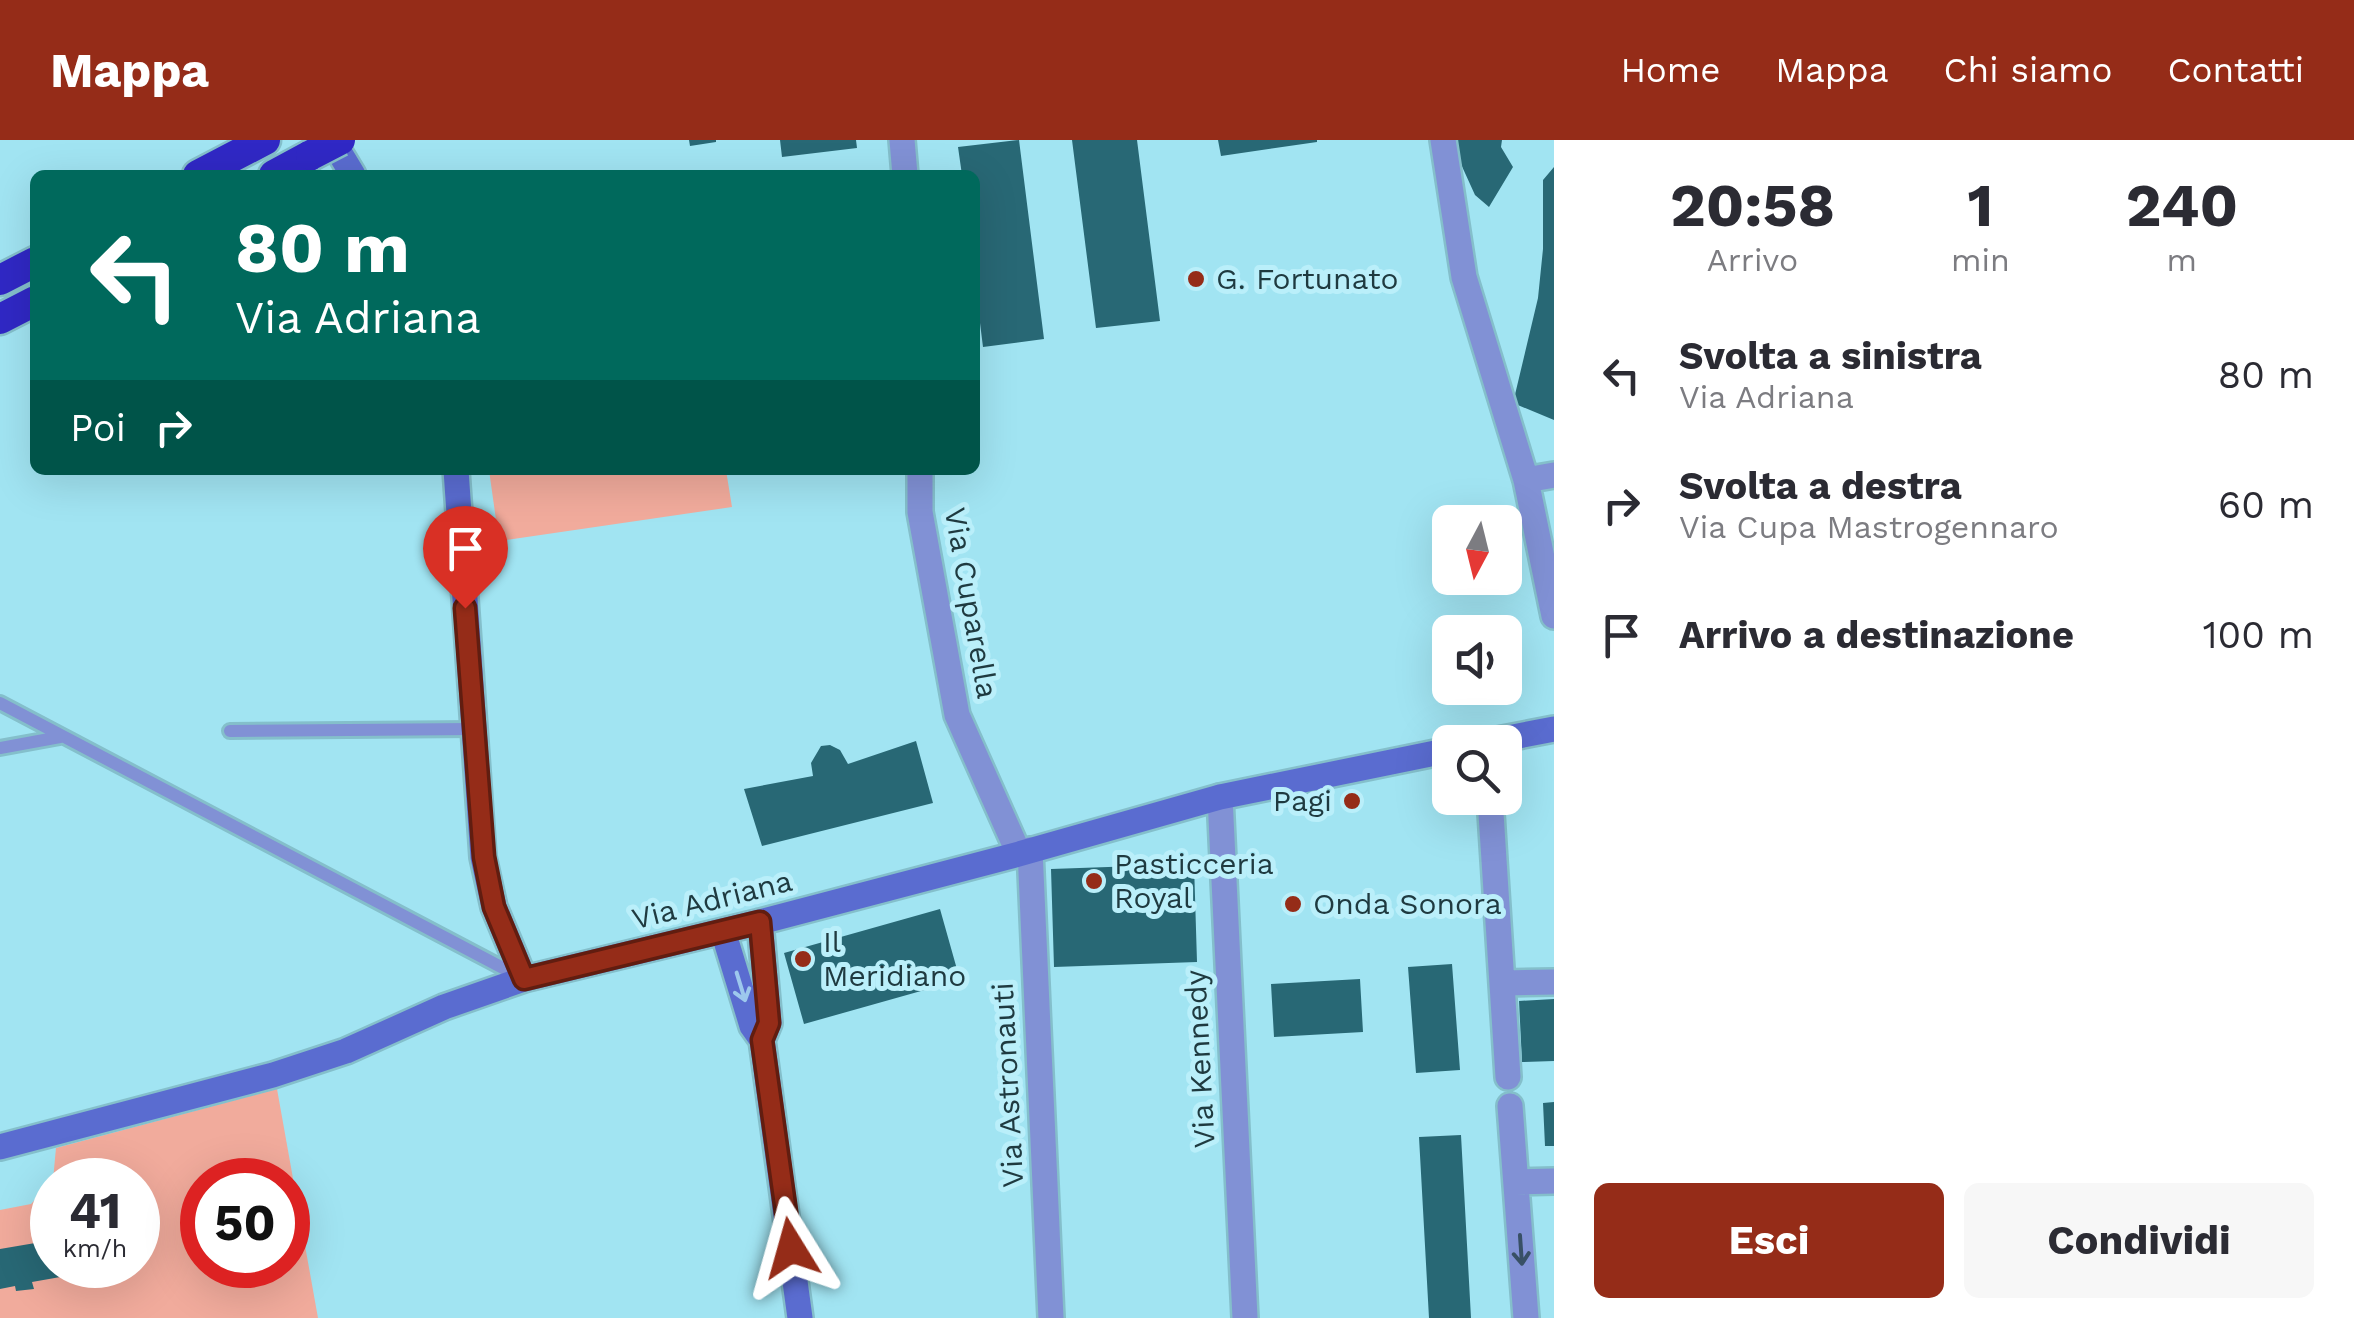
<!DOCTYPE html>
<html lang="it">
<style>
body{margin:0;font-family:"Work Sans",sans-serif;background:#f7f7f7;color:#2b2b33;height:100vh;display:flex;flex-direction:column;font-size:38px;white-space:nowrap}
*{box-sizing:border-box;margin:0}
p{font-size:32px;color:#7c7c81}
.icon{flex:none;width:55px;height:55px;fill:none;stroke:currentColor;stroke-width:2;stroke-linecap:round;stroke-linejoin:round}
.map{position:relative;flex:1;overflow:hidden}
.panel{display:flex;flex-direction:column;background:#fff;width:800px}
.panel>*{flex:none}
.hud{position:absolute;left:30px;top:30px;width:950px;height:305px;border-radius:15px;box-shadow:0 10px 40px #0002;background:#00695c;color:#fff;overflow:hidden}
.needle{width:65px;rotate:187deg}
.fabs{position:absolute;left:1432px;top:365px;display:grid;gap:20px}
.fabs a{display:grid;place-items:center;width:90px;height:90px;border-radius:15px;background:#fff;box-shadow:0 10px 40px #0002;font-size:50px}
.speed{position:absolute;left:30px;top:1018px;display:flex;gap:20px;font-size:50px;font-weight:700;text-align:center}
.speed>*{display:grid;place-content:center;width:130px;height:130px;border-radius:50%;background:#fff;box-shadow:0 10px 40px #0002;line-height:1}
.speed small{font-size:25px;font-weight:400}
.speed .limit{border:15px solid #d22;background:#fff;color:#111}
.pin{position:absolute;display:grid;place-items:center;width:85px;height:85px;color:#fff;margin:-102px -42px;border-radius:50% 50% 50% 0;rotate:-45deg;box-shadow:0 0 10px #0007}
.pin .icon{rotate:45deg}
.me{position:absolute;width:110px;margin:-55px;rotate:352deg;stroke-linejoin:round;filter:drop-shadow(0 0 8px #0008)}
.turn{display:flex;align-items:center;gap:35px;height:210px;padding:0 40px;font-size:45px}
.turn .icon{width:130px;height:130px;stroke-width:2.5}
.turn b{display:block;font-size:70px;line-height:85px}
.then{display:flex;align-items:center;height:95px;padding:0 40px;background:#0003;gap:20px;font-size:38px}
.eta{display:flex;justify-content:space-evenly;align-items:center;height:170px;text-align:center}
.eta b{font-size:60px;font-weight:700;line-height:70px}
.action{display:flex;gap:20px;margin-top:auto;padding:20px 40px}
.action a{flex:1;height:115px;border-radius:15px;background:#952c18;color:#fff;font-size:40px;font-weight:700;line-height:115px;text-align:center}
.action a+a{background:#f7f7f7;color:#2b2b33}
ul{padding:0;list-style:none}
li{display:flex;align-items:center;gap:30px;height:130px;padding:0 40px}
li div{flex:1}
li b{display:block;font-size:38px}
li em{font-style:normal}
header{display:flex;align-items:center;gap:60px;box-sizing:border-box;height:140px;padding:0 50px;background:#952c18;color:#fff}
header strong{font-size:48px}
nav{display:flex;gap:55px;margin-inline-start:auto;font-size:35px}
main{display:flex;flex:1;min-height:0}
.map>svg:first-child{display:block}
.green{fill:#f1ab9c;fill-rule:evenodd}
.building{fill:#286875}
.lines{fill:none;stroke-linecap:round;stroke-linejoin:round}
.lane-casing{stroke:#84bfcb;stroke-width:18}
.street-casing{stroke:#84bfcb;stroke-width:30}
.secondary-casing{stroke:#84bfcb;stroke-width:30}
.highway-casing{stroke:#84bfcb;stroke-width:35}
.lane{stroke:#8191d5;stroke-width:12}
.street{stroke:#8191d5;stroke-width:25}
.secondary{stroke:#5a6cd0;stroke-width:25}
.highway{stroke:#3028c5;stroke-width:30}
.highway-bridge-casing{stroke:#84bfcb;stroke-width:35;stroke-linecap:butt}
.highway-bridge{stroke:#3028c5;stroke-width:30}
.oneway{stroke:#9dc8ed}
.oneway2{stroke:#385065}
.route-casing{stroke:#611d10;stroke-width:25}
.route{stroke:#952c18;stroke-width:18}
.poi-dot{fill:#952c18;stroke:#baeffa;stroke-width:4}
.labels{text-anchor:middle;stroke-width:10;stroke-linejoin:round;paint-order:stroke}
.poi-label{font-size:30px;fill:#1f3a40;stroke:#baeffa;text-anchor:start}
.street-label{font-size:30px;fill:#1f3a40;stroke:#baeffa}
</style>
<header>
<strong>Mappa</strong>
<nav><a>Home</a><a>Mappa</a><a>Chi siamo</a><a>Contatti</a></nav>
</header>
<main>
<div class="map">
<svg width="1554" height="1178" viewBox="0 0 1554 1178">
<rect width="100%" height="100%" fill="#a1e4f2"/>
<path class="green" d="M489,330H726L732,367L499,401Z
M277,949L318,1178H0V1070L31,1064L52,1041V1125H138V1040H53L56,1008ZM202,1040H288V1125H202Z"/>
<path class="building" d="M689,0H716V2L690,6Z
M780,0H856L857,8L782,17Z
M1019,0L1044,199L983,207L975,143V35H962L958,7Z
M1072,0H1137L1160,181L1096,188Z
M1218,0H1317V2L1221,16Z
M1450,0H1502L1501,7L1513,27L1489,67L1475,55Z
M1554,27V280L1513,263L1538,158L1543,109V40Z
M916,601L933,663L762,706L744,649L813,636L811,623L821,606L830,605L840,610L848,624Z
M1194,724L1197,822L1054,827L1051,729Z
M940,769L960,840L804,884L784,813Z
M1452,824L1460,930L1416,933L1408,827Z
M1360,839L1363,892L1274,897L1271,844Z
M1554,859V921L1522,922L1519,861Z
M1554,962V1006H1545L1543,963Z
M1461,995L1471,1178H1429L1419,997Z
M47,1101V1104L52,1103V1125H82L83,1133L32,1142L34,1149L16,1151L15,1146L0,1149V1109Z"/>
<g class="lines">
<defs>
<path id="lane" d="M0,563L522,838
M230,591L474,589
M0,608L60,597"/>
<path id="street" d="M902,0L905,35
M1443,0L1464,137L1526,340
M920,330V372L957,575L1019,714
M1554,335L1526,340L1554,476
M1220,657L1245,1178
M1490,658L1508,937
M1030,710L1051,1178
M1504,843L1554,842
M1510,966L1526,1178
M1516,1042L1554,1041"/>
<path id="secondary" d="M332,0L353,35
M456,330L483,717L494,767L524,839
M1487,602L1554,589
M760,782L769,883L762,900
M723,791L752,886L762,900L800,1178
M0,1007L273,935L346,911L444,867L524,839L760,782L1019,714L1220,657L1450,610"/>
<path id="highway" d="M198,35L265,0
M274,35L311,15
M0,140L35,122
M0,179L35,161"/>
</defs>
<use href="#lane" class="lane-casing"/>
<use href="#street" class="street-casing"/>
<use href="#secondary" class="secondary-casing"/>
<use href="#highway" class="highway-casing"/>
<use href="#lane" class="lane"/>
<use href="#street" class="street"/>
<use href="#secondary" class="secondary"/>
<use href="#highway" class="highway"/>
<defs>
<path id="highway-bridge" d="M311,15L340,0"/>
</defs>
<use href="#highway-bridge" class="highway-bridge-casing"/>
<use href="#highway-bridge" class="highway-bridge"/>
</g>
<defs><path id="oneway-shaft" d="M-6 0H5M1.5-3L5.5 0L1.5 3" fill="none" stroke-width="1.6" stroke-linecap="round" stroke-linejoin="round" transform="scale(2.5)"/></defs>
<use class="oneway" href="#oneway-shaft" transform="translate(741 847) rotate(73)"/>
<use class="oneway2" href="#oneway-shaft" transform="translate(1521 1110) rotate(86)"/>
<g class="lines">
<defs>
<path id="route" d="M465,468L484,717L494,767L524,839L760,782L769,883L762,900L791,1108"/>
</defs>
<use href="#route" class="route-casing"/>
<use href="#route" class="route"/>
</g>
<g class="poi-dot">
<circle cx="1196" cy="139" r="10"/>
<circle cx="1352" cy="661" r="10"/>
<circle cx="1094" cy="741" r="10"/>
<circle cx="1293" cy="764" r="10"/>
<circle cx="803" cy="819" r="10"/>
</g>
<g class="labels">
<g class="poi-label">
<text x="1216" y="149">G. Fortunato</text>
<text x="1332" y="671" text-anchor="end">Pagi</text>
<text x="1114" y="734">Pasticceria<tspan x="1114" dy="34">Royal</tspan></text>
<text x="1313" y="774">Onda Sonora</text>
<text x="823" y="812">Il<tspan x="823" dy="34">Meridiano</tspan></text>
</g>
<g class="street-label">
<text transform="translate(971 463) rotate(80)" y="10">Via Cuparella</text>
<text transform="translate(712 760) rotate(-14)" y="10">Via Adriana</text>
<text transform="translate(1200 919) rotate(-93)" y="10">Via Kennedy</text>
<text transform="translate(1008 945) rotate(-93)" y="10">Via Astronauti</text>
</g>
</g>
</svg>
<div class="fabs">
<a><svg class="needle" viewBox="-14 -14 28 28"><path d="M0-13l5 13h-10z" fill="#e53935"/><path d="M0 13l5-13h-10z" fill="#7c7c81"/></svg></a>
<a><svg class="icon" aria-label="sound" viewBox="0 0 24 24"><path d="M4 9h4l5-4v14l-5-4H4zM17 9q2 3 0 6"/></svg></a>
<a><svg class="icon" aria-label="search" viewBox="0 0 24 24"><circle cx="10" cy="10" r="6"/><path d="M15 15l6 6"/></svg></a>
</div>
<div class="speed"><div>41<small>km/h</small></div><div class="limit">50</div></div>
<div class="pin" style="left:465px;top:468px;background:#d93025"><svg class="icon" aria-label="arrive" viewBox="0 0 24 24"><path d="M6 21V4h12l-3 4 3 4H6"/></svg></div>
<svg class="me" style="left:791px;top:1108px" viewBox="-20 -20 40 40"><path d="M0-17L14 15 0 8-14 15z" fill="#952c18" stroke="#fff" stroke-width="4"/></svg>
<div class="hud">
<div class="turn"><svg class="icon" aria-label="left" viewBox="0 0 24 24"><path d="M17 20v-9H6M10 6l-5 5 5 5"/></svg><div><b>80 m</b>Via Adriana</div></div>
<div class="then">Poi<svg class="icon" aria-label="right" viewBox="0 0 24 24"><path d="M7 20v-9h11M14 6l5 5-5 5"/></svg></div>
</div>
</div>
<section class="panel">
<div class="eta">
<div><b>20:58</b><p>Arrivo</p></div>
<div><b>1</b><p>min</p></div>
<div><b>240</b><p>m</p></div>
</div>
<ul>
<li><svg class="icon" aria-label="left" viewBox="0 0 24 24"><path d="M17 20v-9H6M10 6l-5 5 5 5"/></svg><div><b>Svolta a sinistra</b><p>Via Adriana</p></div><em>80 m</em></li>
<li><svg class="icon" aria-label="right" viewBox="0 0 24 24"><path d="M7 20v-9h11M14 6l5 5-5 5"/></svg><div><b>Svolta a destra</b><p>Via Cupa Mastrogennaro</p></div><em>60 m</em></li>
<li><svg class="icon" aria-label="arrive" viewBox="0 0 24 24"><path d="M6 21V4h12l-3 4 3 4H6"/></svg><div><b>Arrivo a destinazione</b></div><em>100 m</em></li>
</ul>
<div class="action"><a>Esci</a><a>Condividi</a></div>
</section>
</main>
